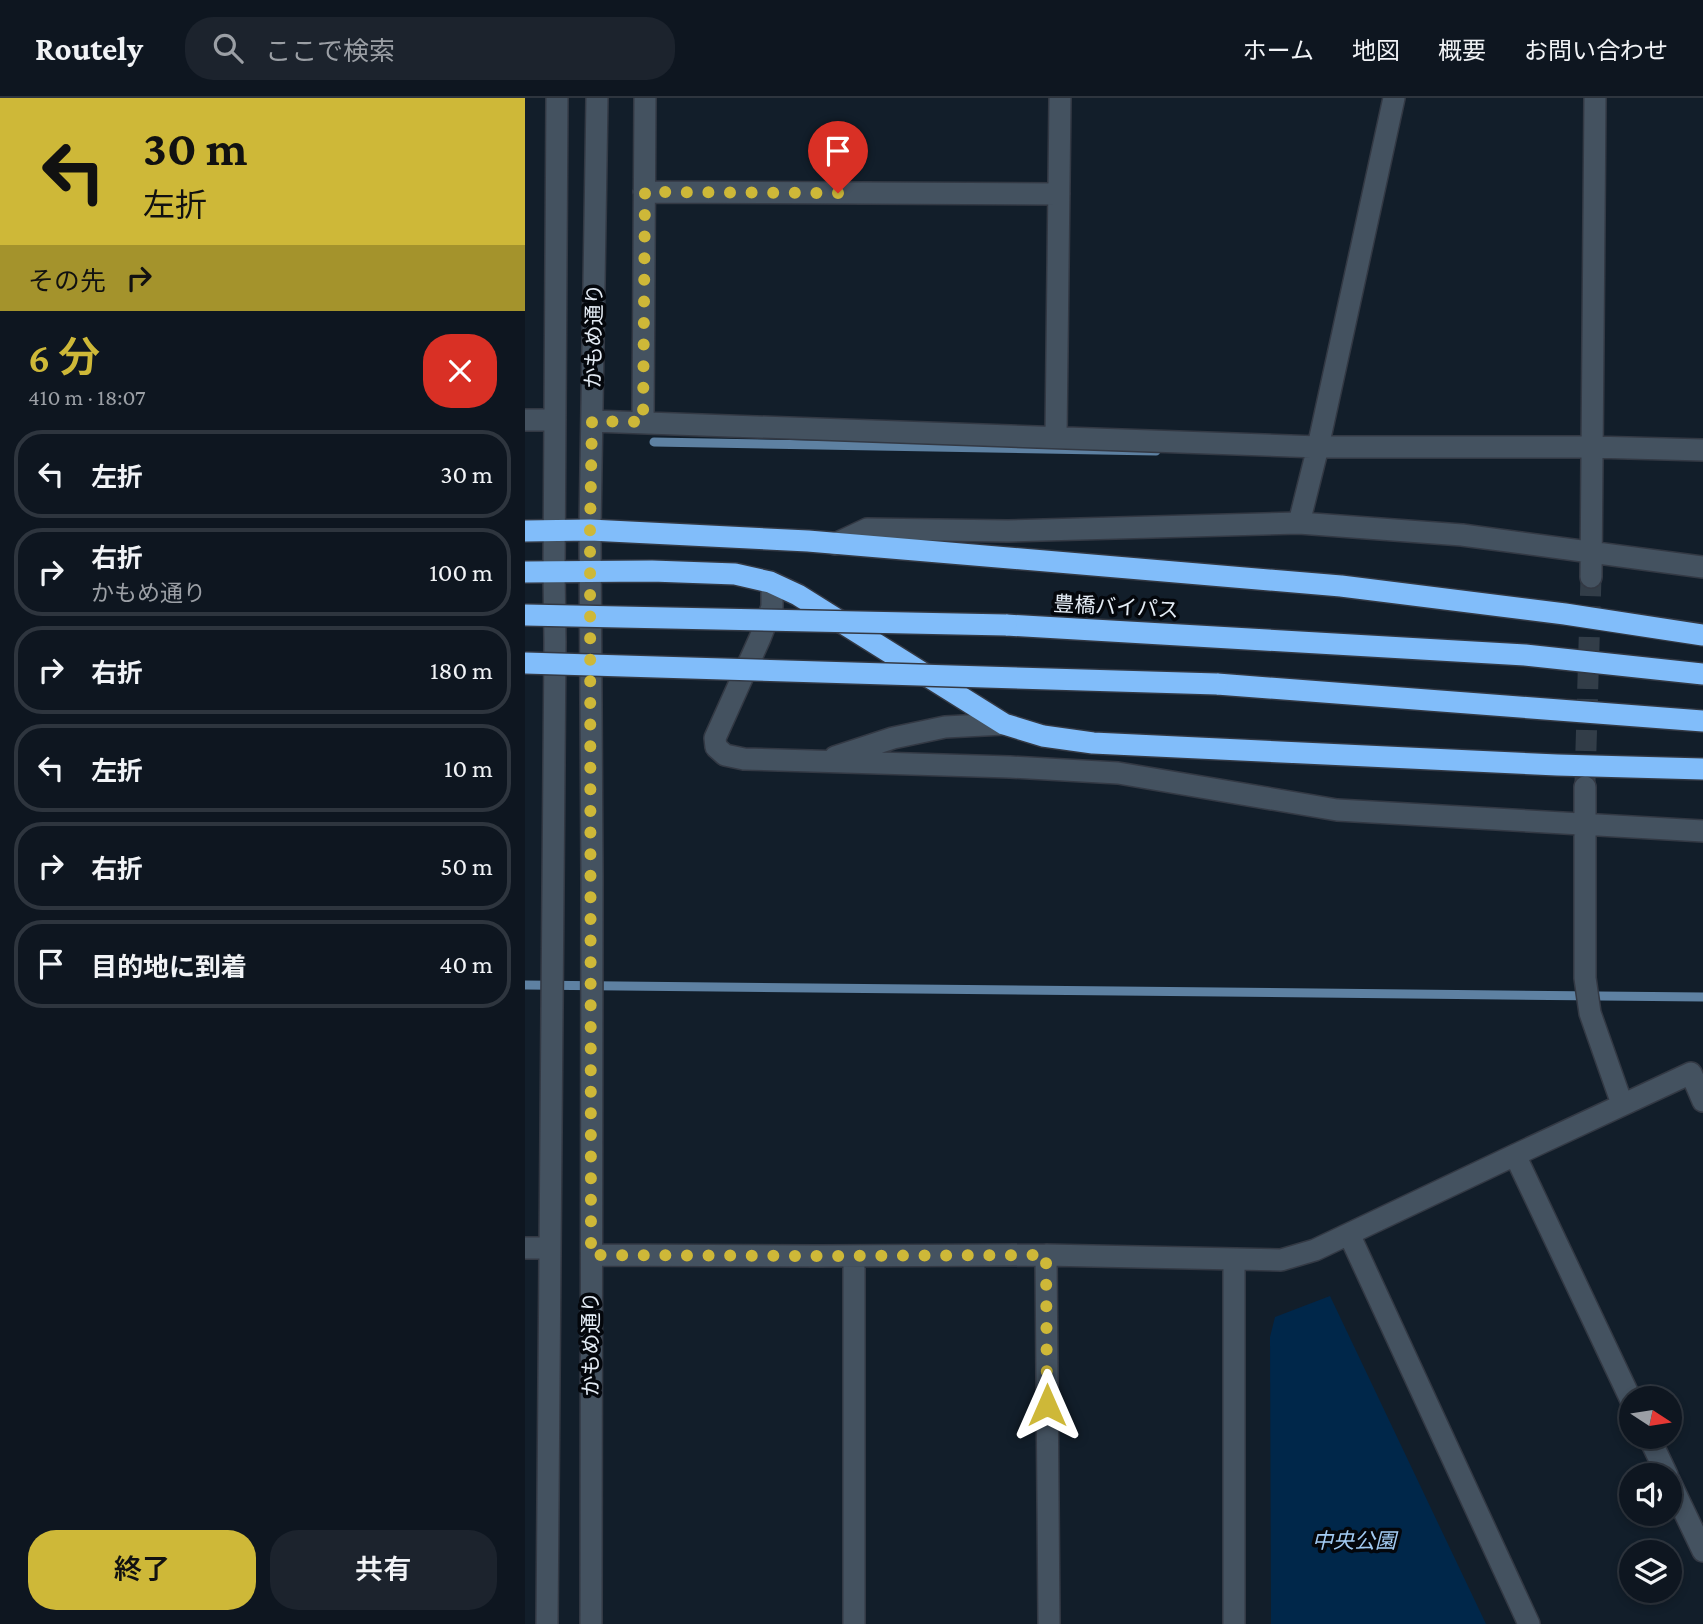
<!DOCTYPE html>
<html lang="ja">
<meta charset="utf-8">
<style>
body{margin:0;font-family:"Crimson Pro","Noto Sans JP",serif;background:#1c232d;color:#f1f3f6;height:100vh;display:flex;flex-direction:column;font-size:26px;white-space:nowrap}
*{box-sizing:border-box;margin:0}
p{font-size:23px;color:#9b9fa5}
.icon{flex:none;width:38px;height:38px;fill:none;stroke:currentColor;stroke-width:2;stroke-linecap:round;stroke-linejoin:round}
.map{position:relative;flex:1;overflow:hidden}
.side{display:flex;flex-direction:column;background:#0e1620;width:525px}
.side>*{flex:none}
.guide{background:#ceb838;color:#111;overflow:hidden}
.needle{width:46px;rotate:102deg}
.controls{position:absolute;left:1094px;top:1288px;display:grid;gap:14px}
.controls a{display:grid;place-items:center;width:63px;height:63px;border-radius:50%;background:#0e1620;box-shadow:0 4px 10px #0003,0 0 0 2px #2e353e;font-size:35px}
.pin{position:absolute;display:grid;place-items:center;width:60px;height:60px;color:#fff;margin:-72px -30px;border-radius:50% 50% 50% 0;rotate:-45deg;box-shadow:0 0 7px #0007}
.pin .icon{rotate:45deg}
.me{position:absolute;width:77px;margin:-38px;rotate:0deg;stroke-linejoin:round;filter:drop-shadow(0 0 5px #0008)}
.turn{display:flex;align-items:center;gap:24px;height:147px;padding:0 28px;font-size:32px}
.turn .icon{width:91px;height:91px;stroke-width:2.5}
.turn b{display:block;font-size:49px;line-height:60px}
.then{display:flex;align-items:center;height:66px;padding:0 28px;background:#0003;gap:14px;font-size:26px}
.round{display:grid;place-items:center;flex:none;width:74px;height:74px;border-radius:28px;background:#1c232d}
.overview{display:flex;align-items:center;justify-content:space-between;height:119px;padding:0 28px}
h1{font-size:42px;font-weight:600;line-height:52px;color:#ceb838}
.primary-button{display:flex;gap:14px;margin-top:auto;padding:14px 28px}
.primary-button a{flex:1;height:80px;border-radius:28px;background:#ceb838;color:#111;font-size:28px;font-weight:600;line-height:80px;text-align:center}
.primary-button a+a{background:#1c232d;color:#f1f3f6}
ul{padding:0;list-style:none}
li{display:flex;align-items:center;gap:21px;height:88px;margin:0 14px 10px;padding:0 14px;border:4px solid #2e353e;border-radius:28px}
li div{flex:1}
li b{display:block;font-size:26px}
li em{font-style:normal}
header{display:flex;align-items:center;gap:42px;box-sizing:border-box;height:98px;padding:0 35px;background:#0e1620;border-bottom:2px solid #2e353e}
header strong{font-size:33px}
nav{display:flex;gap:38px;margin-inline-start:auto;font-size:24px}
.search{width:490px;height:63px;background:#1c232d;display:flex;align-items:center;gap:18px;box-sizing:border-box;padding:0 24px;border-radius:28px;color:#9b9fa5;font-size:26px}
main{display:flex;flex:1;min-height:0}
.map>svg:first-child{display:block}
.green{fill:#00274a}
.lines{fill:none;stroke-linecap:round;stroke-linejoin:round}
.stream{stroke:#5e81a2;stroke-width:9}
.minor-tunnel{stroke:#323d48;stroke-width:21;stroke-dasharray:21 10;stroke-linecap:butt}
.minor-casing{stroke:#333944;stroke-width:24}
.highway-casing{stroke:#333944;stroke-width:24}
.minor{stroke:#445260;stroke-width:21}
.highway{stroke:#81bdfa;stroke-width:21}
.highway-bridge-casing{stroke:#333944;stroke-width:24;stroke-linecap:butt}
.highway-bridge{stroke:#81bdfa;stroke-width:21}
.route{stroke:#ceb838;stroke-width:12;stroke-dasharray:0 21.6}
.labels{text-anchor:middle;stroke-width:7;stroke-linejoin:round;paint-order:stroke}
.street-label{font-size:21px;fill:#e4ecf5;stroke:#04070c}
.park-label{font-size:21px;font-style:italic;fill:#a3cbf3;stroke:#04070c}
</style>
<header>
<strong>Routely</strong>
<div class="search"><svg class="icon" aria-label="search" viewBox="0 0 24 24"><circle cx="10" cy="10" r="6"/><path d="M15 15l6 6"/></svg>ここで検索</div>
<nav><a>ホーム</a><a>地図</a><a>概要</a><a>お問い合わせ</a></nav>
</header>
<main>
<section class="side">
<div class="guide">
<div class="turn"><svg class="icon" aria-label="left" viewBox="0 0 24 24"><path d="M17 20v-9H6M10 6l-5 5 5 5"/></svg><div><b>30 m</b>左折</div></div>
<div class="then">その先<svg class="icon" aria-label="right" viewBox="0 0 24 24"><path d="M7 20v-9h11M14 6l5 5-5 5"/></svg></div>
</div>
<div class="overview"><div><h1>6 分</h1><p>410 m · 18:07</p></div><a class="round" style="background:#d93025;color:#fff"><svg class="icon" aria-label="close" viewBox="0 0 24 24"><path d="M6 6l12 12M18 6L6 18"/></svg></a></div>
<ul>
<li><svg class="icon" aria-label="left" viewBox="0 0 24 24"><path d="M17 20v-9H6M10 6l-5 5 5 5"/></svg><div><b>左折</b></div><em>30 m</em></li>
<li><svg class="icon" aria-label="right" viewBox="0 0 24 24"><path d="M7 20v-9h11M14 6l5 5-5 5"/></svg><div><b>右折</b><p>かもめ通り</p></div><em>100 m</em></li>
<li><svg class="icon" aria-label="right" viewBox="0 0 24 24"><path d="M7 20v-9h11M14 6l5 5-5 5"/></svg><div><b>右折</b></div><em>180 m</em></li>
<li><svg class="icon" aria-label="left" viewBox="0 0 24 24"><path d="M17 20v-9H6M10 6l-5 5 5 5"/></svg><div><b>左折</b></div><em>10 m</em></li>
<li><svg class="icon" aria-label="right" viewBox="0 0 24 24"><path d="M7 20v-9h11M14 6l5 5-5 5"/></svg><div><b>右折</b></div><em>50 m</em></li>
<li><svg class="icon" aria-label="arrive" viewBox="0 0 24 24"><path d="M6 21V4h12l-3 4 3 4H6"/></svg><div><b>目的地に到着</b></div><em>40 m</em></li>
</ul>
<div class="primary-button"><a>終了</a><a>共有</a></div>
</section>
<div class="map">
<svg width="1178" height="1526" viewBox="0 0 1178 1526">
<rect width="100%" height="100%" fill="#121e2a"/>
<path class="green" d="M805,1198L961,1526H746L745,1239L750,1219Z"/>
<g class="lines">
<path class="stream" d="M129,344L631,353
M0,887L1178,899"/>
<path class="minor-tunnel" d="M1060,684L1066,479"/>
<defs>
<path id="minor" d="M119,94L534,96
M0,322H30
M67,323L793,349H1067L1178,352
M118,324L120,0
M531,339L535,0
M774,425L793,349L869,0
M310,446L342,431L483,433L774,425L937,437L1178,469
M1066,479L1070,0
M245,484L247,487V509L235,540L190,640L191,649L200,657L219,661L485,669L593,675L812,712L1178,733
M310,659L368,640L420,629L479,626
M1060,689V880L1065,915L1097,1006
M990,1057L1106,1302
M824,1136L1004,1526
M0,1150H25
M67,1157L292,1158L521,1157L756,1162L790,1152L990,1057L1166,975L1178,1003
M521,1157L524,1526
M709,1162V1526
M1124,1339L1142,1377
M1144,1382L1178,1453
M22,1526L30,544L29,474L32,0
M66,1526L67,779L65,432L72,0
M329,1526V1158"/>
<path id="highway" d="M0,433L65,432L283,443L816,488L1040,516L1178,537
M0,474L127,473L210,476L245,484L273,497L479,626L518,638L568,645L1032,667L1178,671
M481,527L1000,557L1178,576
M692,586L1178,623"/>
</defs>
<use href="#minor" class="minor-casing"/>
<use href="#highway" class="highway-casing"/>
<use href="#minor" class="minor"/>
<use href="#highway" class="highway"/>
<defs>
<path id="highway-bridge" d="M0,517L481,527
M0,565L692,586"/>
</defs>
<use href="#highway-bridge" class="highway-bridge-casing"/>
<use href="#highway-bridge" class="highway-bridge"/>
</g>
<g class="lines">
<path class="route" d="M313,95L120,94L118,324L67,323L65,432L66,1157L292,1158L521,1157L522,1307"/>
</g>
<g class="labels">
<g class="street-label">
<text transform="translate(69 238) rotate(-89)" y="7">かもめ通り</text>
<text transform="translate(591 509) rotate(3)" y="7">豊橋バイパス</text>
<text transform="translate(66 1246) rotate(-90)" y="7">かもめ通り</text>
</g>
<g class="park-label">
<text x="829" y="1450">中央公園</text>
</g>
</g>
</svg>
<div class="controls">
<a><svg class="needle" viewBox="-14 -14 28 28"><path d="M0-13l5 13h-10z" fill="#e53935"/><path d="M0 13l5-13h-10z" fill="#9b9fa5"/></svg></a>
<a><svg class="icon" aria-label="sound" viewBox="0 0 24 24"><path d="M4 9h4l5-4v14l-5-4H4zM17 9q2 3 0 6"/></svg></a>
<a><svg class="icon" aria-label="layers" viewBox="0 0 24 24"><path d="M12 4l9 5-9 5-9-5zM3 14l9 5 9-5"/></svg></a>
</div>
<div class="pin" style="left:313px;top:95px;background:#d93025"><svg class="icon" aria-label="arrive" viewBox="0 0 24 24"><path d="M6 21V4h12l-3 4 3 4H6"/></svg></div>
<svg class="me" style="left:522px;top:1307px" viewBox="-20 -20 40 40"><path d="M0-17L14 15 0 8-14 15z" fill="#ceb838" stroke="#fff" stroke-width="4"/></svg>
</div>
</main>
